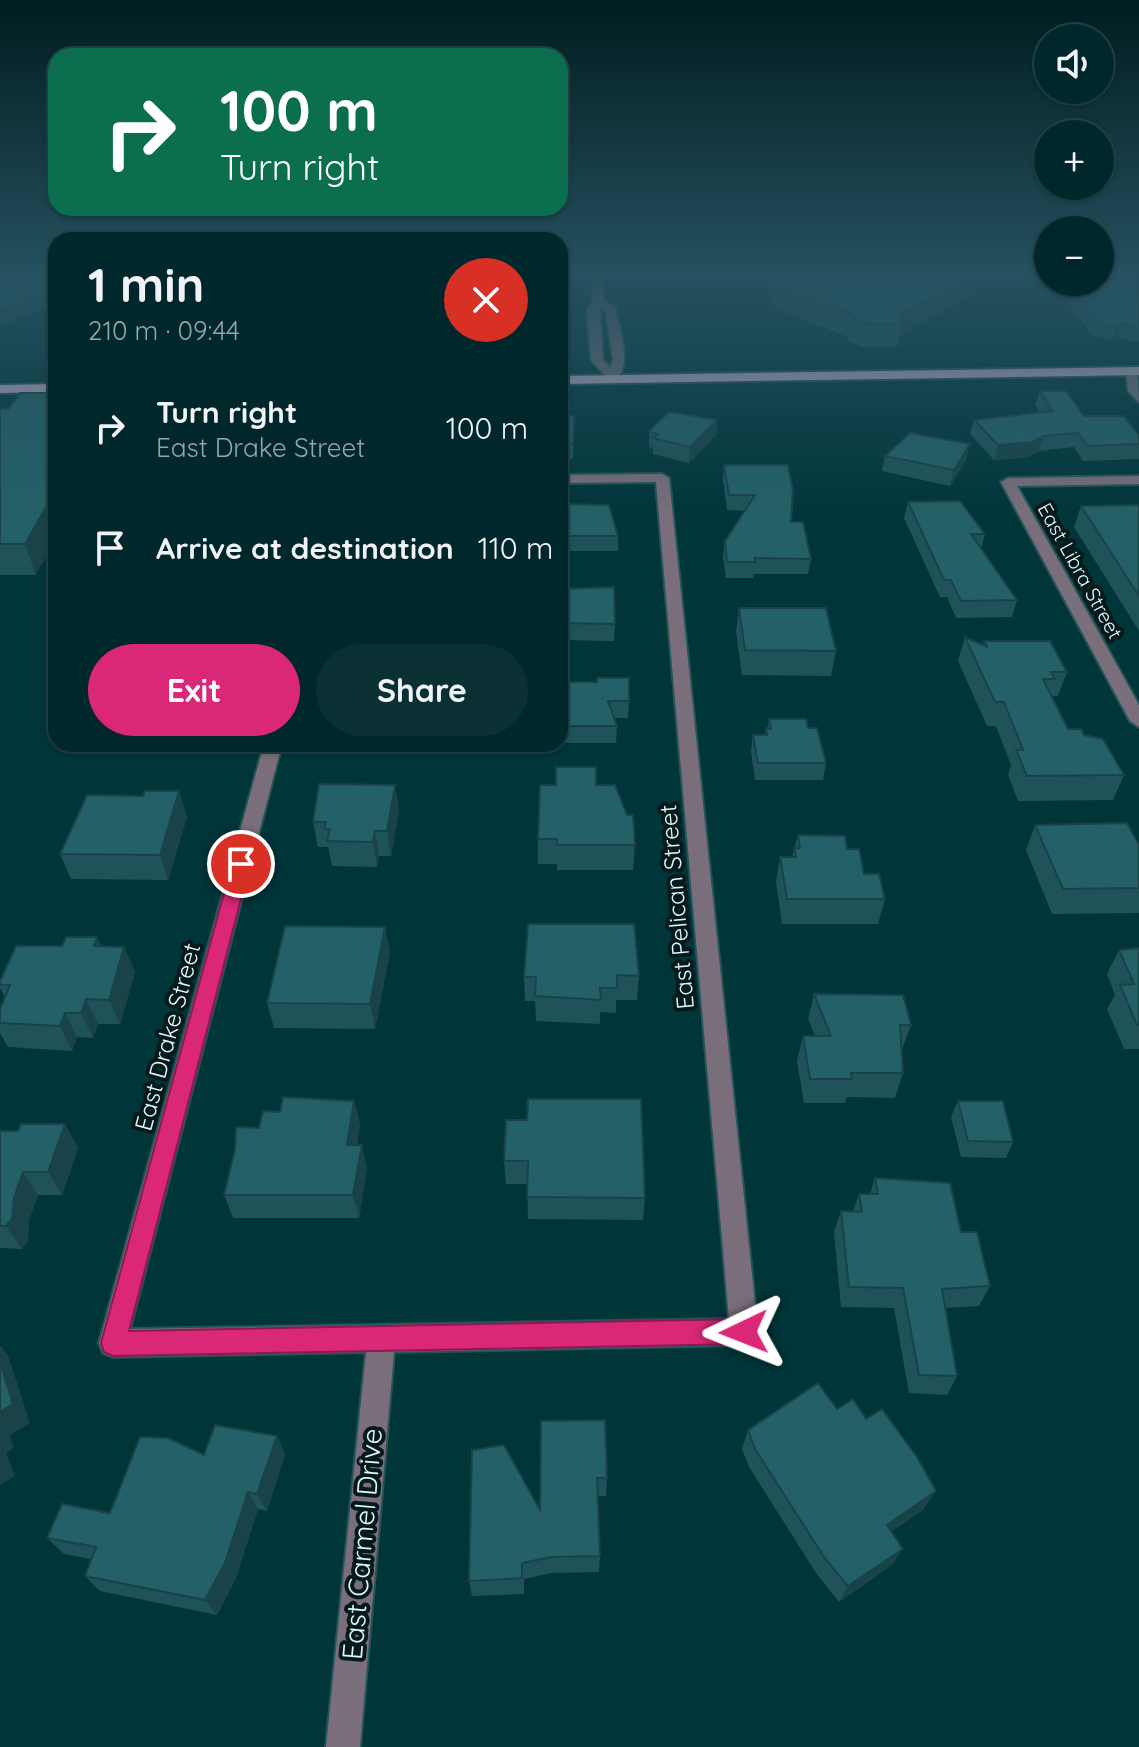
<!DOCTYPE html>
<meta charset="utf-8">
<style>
body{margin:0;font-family:Quicksand,sans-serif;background:#0a3034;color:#f1f3f6;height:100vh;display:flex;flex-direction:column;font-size:30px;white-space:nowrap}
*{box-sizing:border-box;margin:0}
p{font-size:26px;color:#95a6a9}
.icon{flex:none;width:44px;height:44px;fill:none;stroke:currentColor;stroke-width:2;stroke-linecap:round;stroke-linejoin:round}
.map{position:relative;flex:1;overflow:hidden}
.sheet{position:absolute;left:48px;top:232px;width:520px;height:520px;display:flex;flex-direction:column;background:#00282c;border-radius:24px;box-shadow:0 2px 6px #0004,0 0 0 2px #224448}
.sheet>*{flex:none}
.banner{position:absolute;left:48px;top:48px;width:520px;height:168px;border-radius:24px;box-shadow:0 2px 6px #0004,0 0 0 2px #224448;background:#0b6e4f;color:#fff;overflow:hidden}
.buttons{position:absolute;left:1034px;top:24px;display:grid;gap:16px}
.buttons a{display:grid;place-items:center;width:80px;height:80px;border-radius:50%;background:#00282c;box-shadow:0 2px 6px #0004,0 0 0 2px #224448;font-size:40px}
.pin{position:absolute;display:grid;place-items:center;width:68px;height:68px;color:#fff;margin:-34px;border:4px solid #fff;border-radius:50%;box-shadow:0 2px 8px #0007}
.me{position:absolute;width:88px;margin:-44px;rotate:268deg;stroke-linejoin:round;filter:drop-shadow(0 0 6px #0008)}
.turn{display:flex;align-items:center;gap:28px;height:168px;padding:0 40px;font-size:36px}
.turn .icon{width:104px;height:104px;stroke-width:2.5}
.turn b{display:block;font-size:56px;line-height:68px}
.round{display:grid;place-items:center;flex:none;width:84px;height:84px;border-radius:42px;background:#0a3034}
.overview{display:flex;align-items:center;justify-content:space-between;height:136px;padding:0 40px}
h1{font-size:48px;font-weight:700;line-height:60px}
.action{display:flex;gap:16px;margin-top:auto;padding:16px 40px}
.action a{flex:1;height:92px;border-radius:48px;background:#db2777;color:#fff;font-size:32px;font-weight:700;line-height:92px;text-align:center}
.action a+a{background:#0a3034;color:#f1f3f6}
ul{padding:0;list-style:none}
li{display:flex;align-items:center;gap:24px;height:120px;padding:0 40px}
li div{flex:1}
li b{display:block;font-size:30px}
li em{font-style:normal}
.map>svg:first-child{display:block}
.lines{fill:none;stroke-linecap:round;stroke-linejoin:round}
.minor-casing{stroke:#245459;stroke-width:4}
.major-casing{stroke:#245459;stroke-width:4}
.minor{fill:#7a6e7a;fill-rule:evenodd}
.major{fill:#c7aec7;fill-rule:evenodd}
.wall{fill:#1f5359}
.shaded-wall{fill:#194348}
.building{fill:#246067;stroke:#194348;stroke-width:2}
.route{fill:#db2777;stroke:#8e194d;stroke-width:2}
.labels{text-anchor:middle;stroke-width:8;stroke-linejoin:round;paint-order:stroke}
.far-street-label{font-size:20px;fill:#def7fa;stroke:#061a1c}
.street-label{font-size:24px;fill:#def7fa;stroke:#061a1c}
.near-street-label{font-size:28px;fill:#def7fa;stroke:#061a1c}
</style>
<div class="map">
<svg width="1139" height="1747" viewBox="0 0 1139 1747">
<rect width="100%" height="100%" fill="#00353a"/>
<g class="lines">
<defs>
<path id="minor" d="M591,273H601L603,300L615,307C619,328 635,370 612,383L591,360L587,309L593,302ZM600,307L605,309L613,360L610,368L603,360Z
M1132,367L1138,371L1139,402L1128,391L1126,371Z
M662,474L669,478L758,1332L754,1342L744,1345L394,1352L360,1747H326L366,1352L113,1357L103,1353L99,1343L264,744H282L130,1329L729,1319L656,482L560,483V475Z
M1139,476V484L1017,486L1139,705V727L1130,721L1001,482L1008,478Z"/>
<path id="major" d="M1139,367V375L560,384V376Z
M56,384V392L0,393V385Z"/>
</defs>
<use href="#minor" class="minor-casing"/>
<use href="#major" class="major-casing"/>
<use href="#minor" class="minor"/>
<use href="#major" class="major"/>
</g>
<path class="wall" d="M761,273H980L976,293L899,336L897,347H863L849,342L846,336L776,309Z
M1139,281V341H1131L1118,337L1112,341L1092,335L1060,293L1063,282Z
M1040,391L1084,416L1139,436V459L1083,461L1074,447L1039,451L1029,457L994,460L970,434L974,420L1040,412L1035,405Z
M0,409L36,575H0Z
M560,412L564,416H574L573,459H560Z
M717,420L716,435L689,463L653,454V448L649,447V431Z
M885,456L966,460L950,486L882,471Z
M724,465L791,522L811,559L808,574H754L753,578H726L723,556L725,541L745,511L727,510L723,480Z
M908,502L985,534L981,549L1017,600L1012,617L956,618L947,597H940L904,518Z
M560,504L618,536V551H560Z
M1139,505V631L1074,527L1081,506Z
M560,589L615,624L614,641L560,640Z
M739,608L836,651L831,676L742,675L736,632Z
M965,637L983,645L984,641L1067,672L1058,696H1051L1068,729L1084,735L1124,775L1113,800L1018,801L1008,775L1011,765L996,726H987L958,661Z
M560,682H597L629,701L628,718H614L617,726L616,743H560Z
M769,719L808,728L826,763L823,780H755L751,752L753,735H765L766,728H768Z
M596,785L635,845L633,870H557V864H538V839Z
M179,791L187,817L168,880L71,879L60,854L143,796Z
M399,810L391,856H379L377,867L332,866L328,847H318L313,822Z
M1035,825L1139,845V913L1052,914L1026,850Z
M798,835L847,849L864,874L885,899L878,924H782L776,882L780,857H792Z
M528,924L639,976L637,1000H616V1013L600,1012V1024L536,1021L535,1001H525L524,977Z
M97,937L101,947H124L135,972L120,1024H98L93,1038L77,1037L72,1051L8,1047L0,1033V1009L5,997L0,988V981L62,946Z
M1139,948V1049H1124L1107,1009L1115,995L1107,974L1119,950Z
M390,952L375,1029L274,1028L267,1003Z
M814,994L911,1025L902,1050L903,1073L895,1098L847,1097L845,1103H804L797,1061L803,1036H815L808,1019Z
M354,1101L360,1125L357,1145L367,1169L359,1218H233L224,1195L259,1128L280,1112Z
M958,1101L1013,1142L1006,1158L961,1157L951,1117Z
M506,1120L645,1198L643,1220L528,1219L527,1184H506L504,1161Z
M65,1124L78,1148L62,1195H38L29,1220L28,1241L22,1249L0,1248V1131H18Z
M875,1178L961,1232L990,1286L979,1306L945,1308L957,1376L947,1395L909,1393L894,1308L841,1307L834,1232L841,1211H853L859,1194H870Z
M837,1409L924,1509L891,1532L903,1549L892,1565L839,1602L816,1573L749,1467L742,1449L748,1430Z
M541,1421L607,1478L606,1496H598L600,1556L599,1572L551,1573L524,1579V1594L472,1596L469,1581L540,1510Z
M277,1436L285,1454L267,1511L258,1509L236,1578L217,1615L100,1591L85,1576L91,1559L64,1554L47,1538L110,1513L204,1455Z"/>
<path class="shaded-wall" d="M978,273H980L976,293L899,336L901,324L898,316Z
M56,286V302L0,328V312Z
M1123,323L1118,337L1112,341L1116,327Z
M717,420L716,435L689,463L690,447Z
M1044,436L1039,451L1029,457L994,460L998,445Z
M970,444L966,460L950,486L954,470Z
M56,490V538L36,575L25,544Z
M395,785L399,810L391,856L387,831Z
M179,791L187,817L168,880L160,855Z
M375,831L379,856L377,867L373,842Z
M385,927L390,952L375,1029L370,1004Z
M97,937L108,962L94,946Z
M124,947L135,972L120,1024L109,1000Z
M86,999L98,1024L93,1038L81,1013Z
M65,1013L77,1037L72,1051L60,1026Z
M354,1101L360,1125L353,1168L347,1145Z
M65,1124L78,1148L62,1195L48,1172Z
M362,1145L367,1169L359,1218L353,1195Z
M23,1172L38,1195L29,1220L28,1241L22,1249L6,1226L14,1198Z
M0,1345L8,1355L30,1423L10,1435L14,1447L6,1453L15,1476L0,1485Z
M277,1436L285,1454L267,1511L257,1494Z
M936,1491L924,1509L877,1542L887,1525Z
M248,1492L258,1509L236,1578L217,1615L205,1600Z
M903,1549L892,1565L839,1602L848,1586Z"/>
<path class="building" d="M0,273H56V286L0,312V289L6,282H0Z
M773,273H978L898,316L901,324H867L853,318L850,312L778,286Z
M1100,280L1139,281V327L1123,323L1116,327L1096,321L1066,282H1100Z
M1040,391H1066L1084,416H1124L1139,436V444L1088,446L1078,433L1044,436L1033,442L998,445L974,420L1052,411Z
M20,393H56V490L25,544H0V409H9Z
M560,412H564V416H574L573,444H560Z
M669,412L717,420L690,447L653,438L658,434L649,431Z
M910,433L970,444L954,470L885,456Z
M724,465H788L793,490L791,522H803L811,559L755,558V562H727L725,541L755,495H729Z
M960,501L985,534H971L1017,600L961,601L951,580H944L908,502Z
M560,504L609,505L618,536H560Z
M1139,505V596L1081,506Z
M614,587L615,624L560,623V589Z
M739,608H826L836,651L745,650Z
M965,637L987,647L984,641H1050L1067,672H1051L1055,679H1043L1068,729H1081L1084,735L1103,739L1124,775L1027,776L1016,750H1023L1004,702H995Z
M597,678H629V701H608L617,726H560V682H597Z
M769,719H806L808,728H817L826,763H758L753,735H767L766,728L771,729Z
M556,767H596V785H615L627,815H633L635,845H557V839H538L540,785H556Z
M319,784L395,785L387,831H375L373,842L327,841L330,829H324L326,822H313Z
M145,791H179L160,855L60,854L87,795L143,796Z
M1127,823L1139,845V888L1063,889L1035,825Z
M798,835L845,836L847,849H859L864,874H879L885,899H787L780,857H796L794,848H800Z
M528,924H634L639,976L617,975V988H600L601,1000L535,996L536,977H524Z
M285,926L385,927L370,1004L267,1003Z
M66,937H97L94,946L124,947L109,1000L86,999L81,1013H65L60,1026L0,1023V1009L10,985H0V981L16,946H62Z
M1139,948V1025H1137L1120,985L1134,984L1119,950Z
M814,994L903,995L911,1025H900L903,1073H851L852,1079H810L803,1036H831Z
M283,1097L354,1101L347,1145H362L353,1195H224L235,1149L236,1127L259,1128L263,1111L280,1112Z
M528,1099H641L645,1198L527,1197L528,1161H504L506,1120H527Z
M958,1101H1003L1013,1142L968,1141Z
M21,1124H65L48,1172H23L14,1198L12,1219L6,1226H0V1131H18Z
M875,1178L950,1183L961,1232H977L990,1286L942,1289L957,1376L919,1375L903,1288L849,1287L841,1211L862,1212L859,1194H878Z
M0,1362L13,1404L0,1412Z
M818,1383L837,1409L853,1399L866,1419L882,1409L917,1457L936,1491L887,1525L903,1549L848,1586L824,1557L755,1449L748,1430Z
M605,1420L607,1478H597L600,1556L551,1557L522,1563V1578L469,1581L472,1450L504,1445L540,1510L541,1421Z
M215,1425L277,1436L257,1494L248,1492L225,1563L205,1600L85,1576L96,1547L47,1538L62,1504L110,1513L140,1437L168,1438L204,1455Z"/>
<linearGradient id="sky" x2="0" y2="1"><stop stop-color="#001d20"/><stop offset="0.53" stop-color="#265160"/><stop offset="1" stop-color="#265160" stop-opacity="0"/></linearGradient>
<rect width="1139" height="517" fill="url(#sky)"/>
<path class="route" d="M241,857L250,864L129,1331L744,1319L752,1323L756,1332L752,1340L744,1344L113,1356L104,1352L101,1343L232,864Z"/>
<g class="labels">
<g class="far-street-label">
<text transform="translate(1080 571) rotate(61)" y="7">East Libra Street</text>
</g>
<g class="street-label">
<text transform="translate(677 907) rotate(-95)" y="8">East Pelican Street</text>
<text transform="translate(168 1037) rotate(-75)" y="8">East Drake Street</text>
</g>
<g class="near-street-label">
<text transform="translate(362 1544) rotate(-85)" y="10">East Carmel Drive</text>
</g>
</g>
</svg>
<div class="buttons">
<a><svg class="icon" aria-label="sound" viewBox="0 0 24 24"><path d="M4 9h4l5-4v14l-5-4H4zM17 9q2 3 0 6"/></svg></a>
<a>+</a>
<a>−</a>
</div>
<div class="pin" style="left:241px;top:864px;background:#d93025"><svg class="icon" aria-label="arrive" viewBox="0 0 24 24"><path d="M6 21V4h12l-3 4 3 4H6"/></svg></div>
<svg class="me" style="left:744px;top:1332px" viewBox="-20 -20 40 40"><path d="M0-17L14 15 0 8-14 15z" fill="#db2777" stroke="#fff" stroke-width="4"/></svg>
<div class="banner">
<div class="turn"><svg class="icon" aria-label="right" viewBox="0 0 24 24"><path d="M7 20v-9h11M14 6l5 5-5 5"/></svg><div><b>100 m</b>Turn right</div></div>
</div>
<section class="sheet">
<div class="overview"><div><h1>1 min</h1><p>210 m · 09:44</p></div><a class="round" style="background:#d93025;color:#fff"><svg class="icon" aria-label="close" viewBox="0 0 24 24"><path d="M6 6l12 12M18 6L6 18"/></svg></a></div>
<ul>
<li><svg class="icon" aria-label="right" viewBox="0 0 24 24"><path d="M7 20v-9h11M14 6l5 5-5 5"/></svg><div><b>Turn right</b><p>East Drake Street</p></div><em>100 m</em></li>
<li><svg class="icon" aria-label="arrive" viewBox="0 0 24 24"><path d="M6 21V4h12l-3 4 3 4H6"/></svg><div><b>Arrive at destination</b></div><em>110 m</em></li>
</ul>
<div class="action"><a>Exit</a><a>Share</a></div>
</section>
</div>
